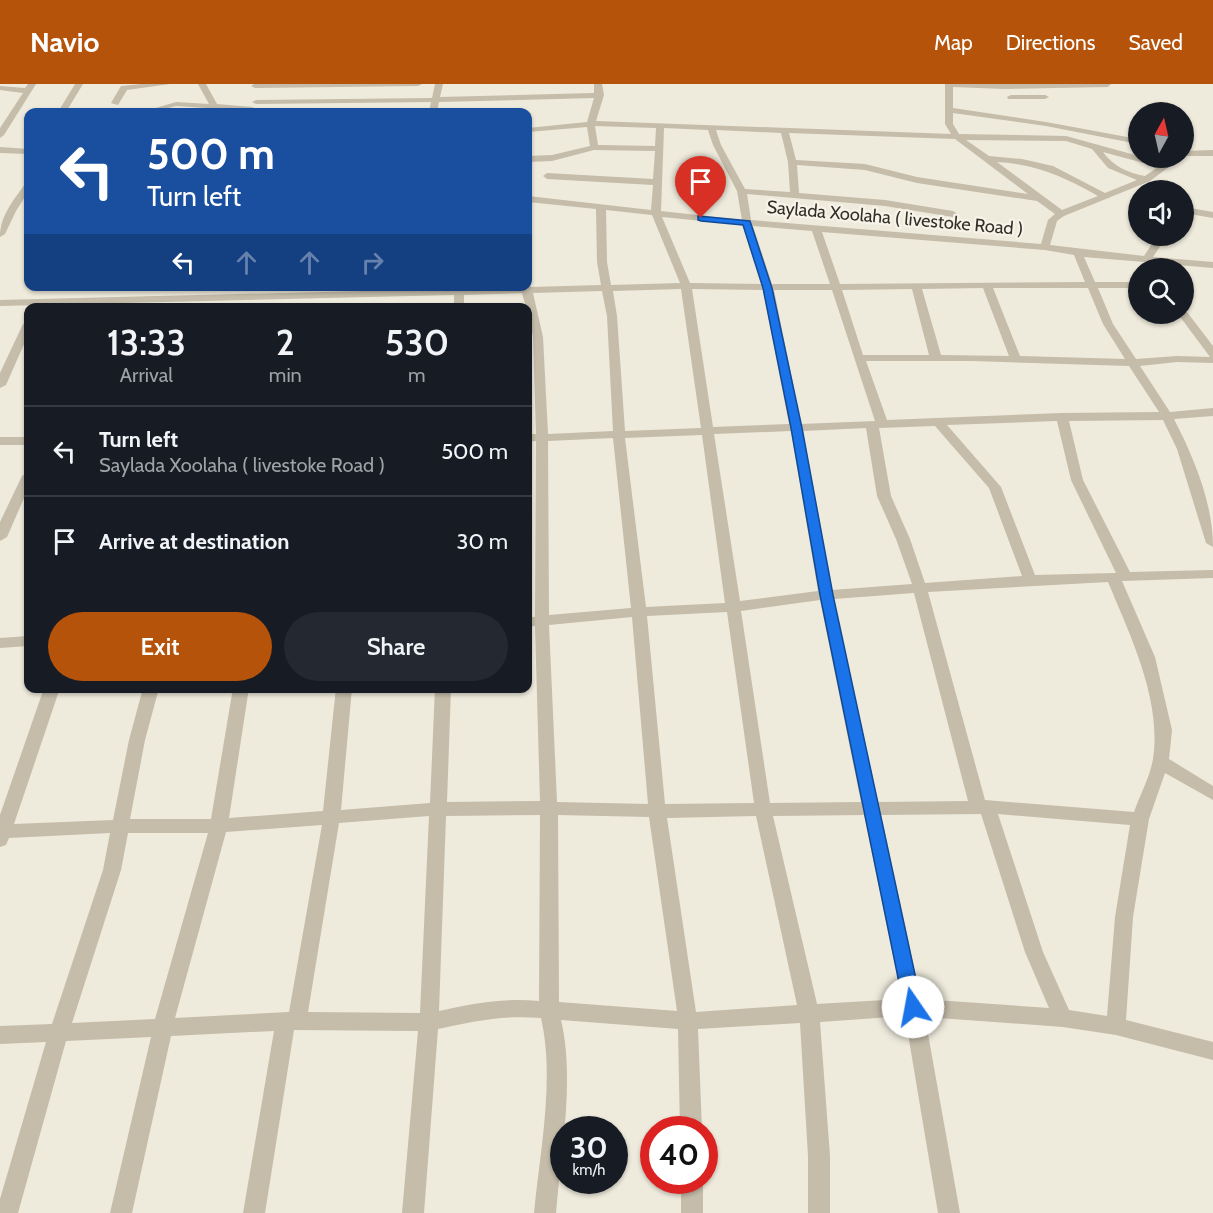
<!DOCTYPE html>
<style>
body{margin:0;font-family:Cabin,sans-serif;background:#242831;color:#f1f3f6;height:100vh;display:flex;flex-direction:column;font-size:22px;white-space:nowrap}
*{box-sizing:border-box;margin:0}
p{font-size:20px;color:#9ea1a6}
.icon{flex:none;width:33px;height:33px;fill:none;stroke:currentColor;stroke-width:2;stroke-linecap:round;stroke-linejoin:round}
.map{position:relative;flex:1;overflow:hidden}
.side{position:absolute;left:24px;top:219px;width:508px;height:390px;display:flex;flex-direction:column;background:#171b24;border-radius:12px;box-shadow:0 2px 4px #0004}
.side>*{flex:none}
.top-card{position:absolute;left:24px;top:24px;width:508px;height:183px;border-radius:12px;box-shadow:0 2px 4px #0004;background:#1a4fa0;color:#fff;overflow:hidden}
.needle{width:39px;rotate:8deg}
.tools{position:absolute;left:1128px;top:18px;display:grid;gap:12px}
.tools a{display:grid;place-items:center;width:66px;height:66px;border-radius:50%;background:#171b24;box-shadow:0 2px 4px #0004;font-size:30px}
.speed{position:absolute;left:550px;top:1032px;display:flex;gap:12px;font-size:30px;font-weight:700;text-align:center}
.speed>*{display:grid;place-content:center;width:78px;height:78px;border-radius:50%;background:#171b24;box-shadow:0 2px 4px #0004;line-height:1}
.speed small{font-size:15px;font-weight:400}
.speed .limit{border:9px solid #d22;background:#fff;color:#111}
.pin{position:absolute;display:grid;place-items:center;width:51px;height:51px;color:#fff;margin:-62px -26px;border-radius:50% 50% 50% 0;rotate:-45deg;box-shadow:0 0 6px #0007}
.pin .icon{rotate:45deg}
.me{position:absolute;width:66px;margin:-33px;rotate:348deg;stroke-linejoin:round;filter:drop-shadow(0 0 4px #0008)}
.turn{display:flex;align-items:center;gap:21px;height:126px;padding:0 24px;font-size:27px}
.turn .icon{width:78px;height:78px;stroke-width:2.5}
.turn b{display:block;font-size:42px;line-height:51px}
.lanes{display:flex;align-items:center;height:57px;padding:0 24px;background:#0003;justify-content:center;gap:30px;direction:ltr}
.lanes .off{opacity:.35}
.eta{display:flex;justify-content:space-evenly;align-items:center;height:102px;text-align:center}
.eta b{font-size:36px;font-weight:600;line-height:42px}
.cta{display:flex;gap:12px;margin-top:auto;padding:12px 24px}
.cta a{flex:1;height:69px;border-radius:36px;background:#b45309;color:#fff;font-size:24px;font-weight:600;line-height:69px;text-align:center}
.cta a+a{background:#242831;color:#f1f3f6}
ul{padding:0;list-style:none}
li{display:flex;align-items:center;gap:18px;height:90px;padding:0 24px;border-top:2px solid #363941}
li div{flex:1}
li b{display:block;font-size:22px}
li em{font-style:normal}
header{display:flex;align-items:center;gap:36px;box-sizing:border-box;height:84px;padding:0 30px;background:#b45309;color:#fff}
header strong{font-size:28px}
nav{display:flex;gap:33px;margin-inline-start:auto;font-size:21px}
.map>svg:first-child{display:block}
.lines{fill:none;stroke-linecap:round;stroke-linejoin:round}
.minor{fill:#c5bcaa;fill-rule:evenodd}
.route{fill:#1a73e8;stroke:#114b97;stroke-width:1.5}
.labels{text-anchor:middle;stroke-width:4.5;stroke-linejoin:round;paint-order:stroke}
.far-street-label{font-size:18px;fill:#332e28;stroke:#f7f3e8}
</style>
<header>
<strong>Navio</strong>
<nav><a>Map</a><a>Directions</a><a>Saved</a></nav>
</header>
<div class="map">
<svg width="1213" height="1129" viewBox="0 0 1213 1129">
<rect width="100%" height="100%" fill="#eeeadc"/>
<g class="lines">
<path class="minor" d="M28,0H36L4,51L0,54V44L23,9L0,6V2L25,4Z
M75,0H83L66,28H58Z
M142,0H170L127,6L118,21L111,19L121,2Z
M198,0H206L217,20L252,23L256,25L252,27L176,22L153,28H142L176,18L209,20Z
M254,0H422L418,2L255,4L251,2Z
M435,0H443L440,13L594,9V0H602L604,11L596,37L951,50L945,40V0H1111L1108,3L1004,5L953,3V24L1046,38L1138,55V60L1046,42L953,29V40L959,50L1066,52L1164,79L1172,74H1181L1150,97L1064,132L1057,137L1050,161L1144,172L1157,152H1167L1153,173L1213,178V184L1154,179L1155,184H1149L1144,178L1084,173L1095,198H1138V204H1098L1113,240L1136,275L1177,272L1210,273L1178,230H1184V227L1187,228L1213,262V279L1177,278L1140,282L1170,328L1213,324V332L1174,335C1194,374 1213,419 1213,463L1206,459L1177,365L1163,336L1069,337L1083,396L1130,488L1213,486V494L1122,497L1155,573L1172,646L1169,675L1213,702V716L1165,689L1149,735L1133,833L1126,936L1213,958V976L1116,951L1063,943L925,933L960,1129H938L905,932L820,938L830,1072V1129H808V1072L800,939L698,945L702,1046H680L678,945L561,936C575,995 561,1068 556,1129H534C540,1067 555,995 541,934C503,931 475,937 438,945L424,1129H402L418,947L294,946L265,1129H243L274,947L171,952L132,1129H110L151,953L66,957L18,1129H0V1115L46,958L0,960V942L52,940L103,786L110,749L9,754L6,761L0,763V731L44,604H60L14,740L113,736L129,656L143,604H159L145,656L130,735H211L233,604H249L229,734L323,727L336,604H352L341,726L430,719L435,604H451L447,718L540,717L535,542L528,543V533H535L536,357L528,358V350H536L533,253L528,224H526L522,209L464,211V224H454V211L0,222V216L521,203L528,202V199L531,203L601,201L597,178L596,125L528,118V112L651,126L653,101L547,95L543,92L547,89L653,95L655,67L594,66L552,77L528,78V72L552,71L590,62L587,43L528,48V44L587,38L594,14L439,18L437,28H429L431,18L256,20L252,18L256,16L432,14ZM595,42L656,44L655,62L598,61ZM664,44L708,46L713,61L737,107L742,136L661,127ZM716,46L781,49L788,78L790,108L745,105L721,61ZM789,49L955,55L1028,110L917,93L865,80L796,76ZM966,56L1066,57L1092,65L1108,84L1137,96L1105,109L1053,82L1022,75L989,72ZM1103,68L1158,83L1145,92C1128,89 1113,82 1103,68ZM997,78C1035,80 1065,93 1098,112L1062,126ZM797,81L865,86L917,99L1037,117L1055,130L1048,136L1041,160L751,136L747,110L885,122L953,133L958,130L953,127L885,116L799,109ZM606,126L652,131L680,199L611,201L607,178ZM662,133L743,141L762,200L690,199ZM753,142L812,147L830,200H772ZM822,148L1045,166L1074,171L1085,198L840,200ZM983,204L1009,272L941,271L922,205ZM993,204H1088L1103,240L1125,275L1020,272ZM681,205L701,344L625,347L617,232L613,207ZM692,205L763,206L789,340L713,343ZM912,205L929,271H863L842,206ZM774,206H832L875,337L801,340ZM602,207L607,232L613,347L548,350L543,253L533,209ZM866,277H973L1129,282L1159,328L1062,329L887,336ZM1057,337L1071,396L1116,489L1035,491L1001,403L947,341ZM935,342L989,404L1022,492L925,499L910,455L891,412L879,344ZM866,344L877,412L896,455L912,500L832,506L803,347ZM791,347L818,507L740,517L714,350ZM702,351L725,519L646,523L625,354ZM613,354L631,524L549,531L548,357ZM1108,498C1130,551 1162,616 1153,675C1150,693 1140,711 1134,728L985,716L928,508ZM914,509L968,717L878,718L834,515ZM820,516L861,718L770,719L741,527ZM727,528L754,719L665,720L647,532ZM632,533L648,720L557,718L549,541ZM981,730L1025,868L1049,924L921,915L881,731ZM998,730L1130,741L1115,833L1107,932L1069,926L1043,868ZM540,731L539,917C503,914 475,919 439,927L446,732ZM558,731L649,733L677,927L559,918ZM864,731L902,915L817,920L773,732ZM429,732L420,929L308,928L339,739ZM756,732L797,921L696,928L667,734ZM322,741L289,928L175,934L226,748ZM128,749H208L155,935L72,939L121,786Z
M1011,11H1045L1049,13L1045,15H1008L1007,13Z
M0,63L28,65V70L0,69Z
M1213,66V72H1184V67Z
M28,99V108L16,127L5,150L0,153C0,132 13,117 25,100Z
M1184,123L1213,128V134L1184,129Z
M28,237V251L6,301L0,304V289L23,240Z
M0,353H28V361H0Z
M28,388V405L7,453L0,457V438L22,392Z
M28,552V562L0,564V554Z
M681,1096H703V1129H681Z"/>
</g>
<path class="route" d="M698,132L750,137L772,204L802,344L833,511L922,923L919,929L913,931L907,929L904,923L820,511L791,344L763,204L743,141L701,137L698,136Z"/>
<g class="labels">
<g class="far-street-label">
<text transform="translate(895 134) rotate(5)" y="6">Saylada Xoolaha ( livestoke Road )</text>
</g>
</g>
</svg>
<div class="tools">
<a><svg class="needle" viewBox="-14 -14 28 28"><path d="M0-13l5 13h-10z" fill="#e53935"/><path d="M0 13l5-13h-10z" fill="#9ea1a6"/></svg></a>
<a><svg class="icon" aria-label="sound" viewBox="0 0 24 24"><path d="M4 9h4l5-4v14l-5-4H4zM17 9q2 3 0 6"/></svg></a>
<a><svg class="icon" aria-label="search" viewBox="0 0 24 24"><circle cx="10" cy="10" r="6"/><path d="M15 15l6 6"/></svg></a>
</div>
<div class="speed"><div>30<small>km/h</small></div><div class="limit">40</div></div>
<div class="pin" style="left:701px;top:134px;background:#d93025"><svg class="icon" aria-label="arrive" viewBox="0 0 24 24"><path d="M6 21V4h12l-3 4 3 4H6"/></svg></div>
<svg class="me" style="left:913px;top:923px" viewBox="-20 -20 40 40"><circle r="19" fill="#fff"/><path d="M0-13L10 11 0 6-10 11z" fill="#1a73e8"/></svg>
<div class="top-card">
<div class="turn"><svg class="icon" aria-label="left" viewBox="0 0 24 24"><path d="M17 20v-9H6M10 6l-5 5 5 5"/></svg><div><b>500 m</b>Turn left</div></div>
<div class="lanes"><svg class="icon" aria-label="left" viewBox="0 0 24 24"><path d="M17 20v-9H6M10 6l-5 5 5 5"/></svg><svg class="icon off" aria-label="ahead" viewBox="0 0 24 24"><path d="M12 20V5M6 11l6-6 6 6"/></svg><svg class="icon off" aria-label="ahead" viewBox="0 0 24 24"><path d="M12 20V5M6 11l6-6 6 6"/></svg><svg class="icon off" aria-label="right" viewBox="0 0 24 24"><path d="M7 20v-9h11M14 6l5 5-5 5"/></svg></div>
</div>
<section class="side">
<div class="eta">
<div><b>13:33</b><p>Arrival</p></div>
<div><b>2</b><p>min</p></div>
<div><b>530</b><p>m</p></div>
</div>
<ul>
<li><svg class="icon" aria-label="left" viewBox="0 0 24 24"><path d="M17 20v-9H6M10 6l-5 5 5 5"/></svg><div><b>Turn left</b><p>Saylada Xoolaha ( livestoke Road )</p></div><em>500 m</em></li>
<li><svg class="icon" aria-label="arrive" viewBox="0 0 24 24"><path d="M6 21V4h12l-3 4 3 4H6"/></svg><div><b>Arrive at destination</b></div><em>30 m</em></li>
</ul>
<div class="cta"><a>Exit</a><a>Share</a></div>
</section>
</div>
